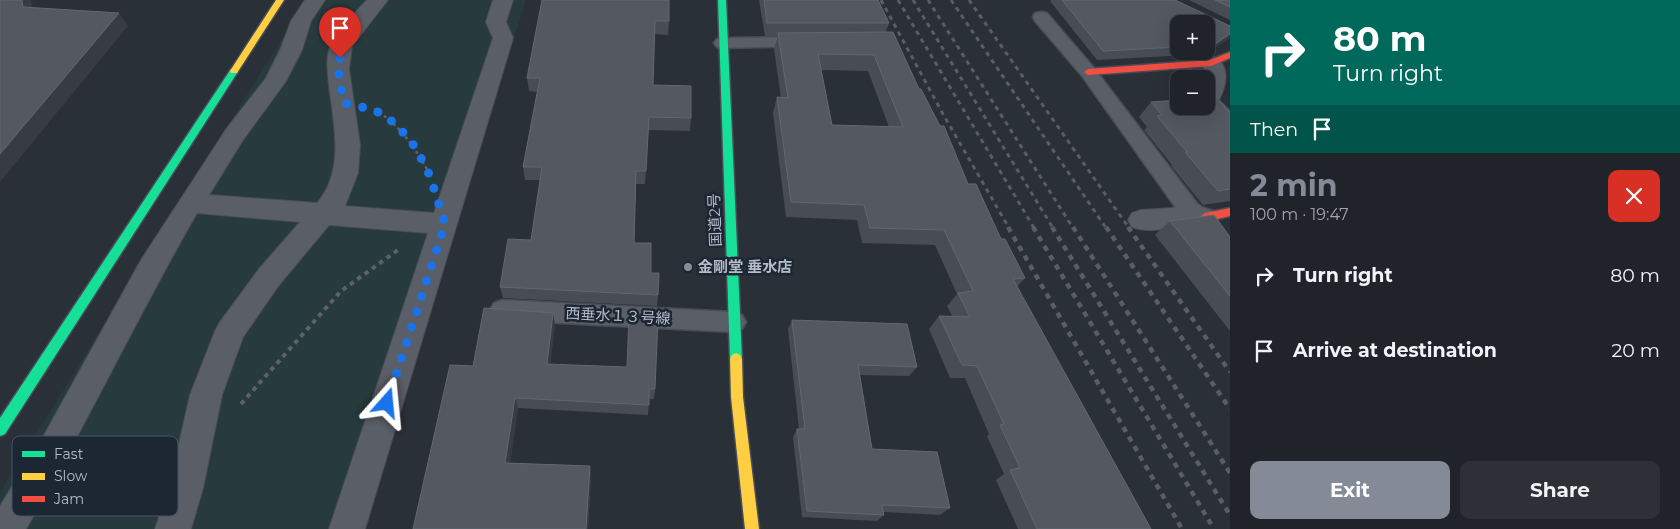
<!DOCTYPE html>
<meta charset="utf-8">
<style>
body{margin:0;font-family:Montserrat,"Noto Sans JP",sans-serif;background:#2d3036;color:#f1f3f6;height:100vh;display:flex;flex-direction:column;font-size:19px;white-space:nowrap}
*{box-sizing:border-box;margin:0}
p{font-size:16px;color:#a2a4a8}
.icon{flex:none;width:28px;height:28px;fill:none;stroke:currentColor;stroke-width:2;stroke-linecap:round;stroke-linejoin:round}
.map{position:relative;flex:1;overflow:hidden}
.details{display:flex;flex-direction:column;background:#20242a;width:450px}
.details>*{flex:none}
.top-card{background:#00695c;color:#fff;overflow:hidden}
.fabs{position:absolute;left:1170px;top:15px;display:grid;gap:10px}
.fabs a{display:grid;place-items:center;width:45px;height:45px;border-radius:10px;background:#20242a;box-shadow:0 5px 20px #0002,0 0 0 1px #3d4147;font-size:25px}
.pin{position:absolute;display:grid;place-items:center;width:42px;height:42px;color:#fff;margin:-51px -21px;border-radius:50% 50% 50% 0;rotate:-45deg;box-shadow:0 0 5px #0007}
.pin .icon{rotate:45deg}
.me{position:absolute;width:55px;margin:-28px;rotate:18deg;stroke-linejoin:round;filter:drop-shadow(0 0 4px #0008)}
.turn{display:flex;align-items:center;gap:18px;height:105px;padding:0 20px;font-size:22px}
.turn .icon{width:65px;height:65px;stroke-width:2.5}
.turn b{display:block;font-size:35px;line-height:42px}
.then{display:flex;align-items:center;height:48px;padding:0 20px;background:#0003;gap:10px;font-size:19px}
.round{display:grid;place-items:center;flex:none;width:52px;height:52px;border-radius:10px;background:#2d3036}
.overview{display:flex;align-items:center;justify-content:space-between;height:85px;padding:0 20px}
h1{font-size:30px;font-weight:700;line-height:38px;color:#848b96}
.button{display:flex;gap:10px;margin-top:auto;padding:10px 20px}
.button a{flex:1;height:58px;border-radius:10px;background:#848b96;color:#fff;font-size:20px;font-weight:700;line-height:58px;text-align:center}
.button a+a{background:#2d3036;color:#f1f3f6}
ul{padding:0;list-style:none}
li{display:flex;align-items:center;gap:15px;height:75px;padding:0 20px}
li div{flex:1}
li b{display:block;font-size:19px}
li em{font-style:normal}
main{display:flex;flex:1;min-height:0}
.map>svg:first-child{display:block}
.green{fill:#273a3e}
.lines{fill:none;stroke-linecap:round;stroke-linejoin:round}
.lane-casing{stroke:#484c55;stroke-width:3}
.street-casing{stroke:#484c55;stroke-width:2}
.fast-casing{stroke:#484c55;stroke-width:3}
.slow-casing{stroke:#484c55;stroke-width:3}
.jam-casing{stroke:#484c55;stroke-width:3}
.path-far1{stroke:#5c6268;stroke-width:2.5;stroke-dasharray:3 3;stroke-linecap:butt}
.path{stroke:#5c6268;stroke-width:4;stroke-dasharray:4.5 4.5;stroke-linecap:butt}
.lane{fill:#5a5e66;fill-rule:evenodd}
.street{fill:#5a5e66;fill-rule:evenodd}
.fast{fill:#16e098;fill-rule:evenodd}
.slow{fill:#ffcf43;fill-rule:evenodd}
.jam{fill:#f24e42;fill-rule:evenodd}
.rail-far1{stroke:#595d64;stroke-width:3;stroke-dasharray:4.5 4.5;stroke-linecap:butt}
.rail{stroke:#595d64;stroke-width:4.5;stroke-dasharray:5.5 5.5;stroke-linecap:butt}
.wall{fill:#474c55;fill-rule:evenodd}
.shaded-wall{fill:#373c44}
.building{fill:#535861;stroke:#626872;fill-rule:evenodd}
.route{stroke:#1a73e8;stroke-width:9;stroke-dasharray:0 16.2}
.poi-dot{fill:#848b96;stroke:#1d2633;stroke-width:2}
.labels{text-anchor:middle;stroke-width:5;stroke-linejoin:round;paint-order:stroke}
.street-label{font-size:15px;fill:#b4bcc9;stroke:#1d2633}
.poi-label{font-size:15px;font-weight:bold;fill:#b4bcc9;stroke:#1d2633;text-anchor:start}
.key{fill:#1d2633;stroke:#4a5360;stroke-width:1}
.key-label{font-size:14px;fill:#b4bcc9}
</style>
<main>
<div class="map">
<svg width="1230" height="529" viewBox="0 0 1230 529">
<rect width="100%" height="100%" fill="#2a3038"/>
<path class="green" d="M306,0H526L457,226L361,529H0V492Z"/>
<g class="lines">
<defs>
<path id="lane" d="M1041,12L1047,13L1094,68L1199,206L1213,211L1216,217L1213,223L1205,225L1183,218L1082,76L1035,21L1033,17L1035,13Z
M805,37L811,38L814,42L811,46L723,48L717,47L714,43L717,39L723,38Z
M502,300L734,312L742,315L746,322L742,329L734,332L502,320L494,317L490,310L494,303Z"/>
<path id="street" d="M305,0H325L311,21L302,50L286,81L243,140L209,195L317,203C345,171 334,125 329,86C328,73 325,57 331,45C339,28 355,13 367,0H388L352,46L349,69L360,145L358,173L345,206L434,213L493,38L486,22L493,0H513L506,22L513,38L365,529H329L428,233L329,225L279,285L243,337L222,395L203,488L191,529H155L169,488L190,395L215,331L220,322L259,269L300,222L197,213C137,317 86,426 26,529H0V506L43,437L141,260L227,128L266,78L280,50L291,21Z
M1211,56C1230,63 1228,82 1219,100L1230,111V134L1222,132L1199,106H1206V80C1210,73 1204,69 1200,63L1203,58Z
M1191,202L1200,205L1204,212L1200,219C1178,226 1154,235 1132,227L1128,220L1132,213L1141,210L1172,208Z"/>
<path id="fast" d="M718,0H726L742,359L740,363L736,365L732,363L730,359Z
M234,68L238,71L237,73L5,434L0,436V418L231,69Z"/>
<path id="slow" d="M276,0H284L237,73H231L230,71Z
M736,353L740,355L742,359L743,397L759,529H745L731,397L730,359L732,355Z"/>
<path id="jam" d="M1230,52V58L1211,66L1088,75L1084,72L1088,69L1210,60Z
M1230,208V216L1213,220L1230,241V253L1226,252L1200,217L1205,213Z"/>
</defs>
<use href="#lane" class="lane-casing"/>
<use href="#street" class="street-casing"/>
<use href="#fast" class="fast-casing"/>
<use href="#slow" class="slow-casing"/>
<use href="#jam" class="jam-casing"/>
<path class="path-far1" d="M374,109C399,124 414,146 428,171"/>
<path class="path" d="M241,404L341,291L398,250"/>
<use href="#lane" class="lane"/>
<use href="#street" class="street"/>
<use href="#fast" class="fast"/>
<use href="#slow" class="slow"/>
<use href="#jam" class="jam"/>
<path class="rail-far1" d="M881,0L943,114L1009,228
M898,0L1034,228
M913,0L1053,228
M928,0L1073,228
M951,0L1106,228
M969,0L1129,228"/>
<path class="rail" d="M1008,227L1182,529
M1033,227L1214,529
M1052,227L1230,515
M1073,227L1230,473
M1106,227L1230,409
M1128,227L1230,372"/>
</g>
<path class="wall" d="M542,0L669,21L668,35L654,34L653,85L691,118L690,131L648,130L645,184H636L634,243L651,273L658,295L657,306L503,298L500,287L531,240L540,180H525L523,167L537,92L529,91L527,78Z
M759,0H878L889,23L886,32L919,89L968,184L1025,278L1017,287L1151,529H1018L996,480L1004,474L987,436L989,434L965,378H950L929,329L939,316H952L947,306L957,294L935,245L862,243L857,220L786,217L773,113L777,97L781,98L774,49L778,36H765ZM821,70L868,71L889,127L832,125Z
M1051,0H1175L1229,38L1206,54L1097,60L1050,1ZM1179,24H1206V51H1179Z
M1189,0H1230V20Z
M1151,102L1230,113V201L1203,205L1171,166L1172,165L1144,130L1147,127L1139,117Z
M1170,221L1230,237V331L1155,235Z
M553,313L555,325L550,364L655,389L654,399H649L648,415L518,408L510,463L590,466L591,475L588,529H413L473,366Z
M792,320L917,367L909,376L860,375L872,449L950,508L940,515L884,512V515L877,521L802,517L793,437L797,429H799L788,329Z"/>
<path class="shaded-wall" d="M22,0H31L34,20L23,7Z
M119,13L128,26L0,182V154Z
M1230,34L1229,38L1206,54L1214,45Z
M553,313L555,325L549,375L547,364Z
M515,398L518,408L509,471L505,463Z
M590,466L591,475L588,529H586Z"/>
<path class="building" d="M0,0H22L23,7L119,13L0,154Z
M542,0H669V21H655L653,85L691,86V118L649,117L646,171H636L634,243H651V273H659L658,295L500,287L508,239L531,240L542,167H523L540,78H527Z
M764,0H878L889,23H767Z
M1062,0H1175L1230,26V34L1214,45L1206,46V24H1179V47L1103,51Z
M1215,0H1230V7Z
M893,32L919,89H921L940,126H944L968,184H976L1001,239H1005L1025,278L1013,279L1151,529H1037L1010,470L1020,468L1000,425L1004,424L977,366L962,365L939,316L970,317L958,293L973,291L944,230L870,228L864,205L791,202L777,97L788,98L778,33ZM818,54L874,55L903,127L832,125Z
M1215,96L1230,113V189L1218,191L1185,152H1187L1157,116L1162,115L1151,102L1179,100V106H1206V97Z
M1214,215L1230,237V296L1170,221Z
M484,308L553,313L547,364L627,367L629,317L658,318L655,389H649V405L515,398L505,463L590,466L586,529H413L450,365L473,366Z
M792,320L907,324L917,367L858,365L872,449L937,452L950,508L882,505L884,515L807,511L797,429H805Z"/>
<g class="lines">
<path class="route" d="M340,58L338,69L344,103L375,110L396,124L416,148L430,176L445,224L387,403"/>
</g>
<circle class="poi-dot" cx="688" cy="267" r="5"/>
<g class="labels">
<g class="street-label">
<text transform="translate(715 220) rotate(-92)" y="5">国道2号</text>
<text transform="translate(618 316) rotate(3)" y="5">西垂水１３号線</text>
</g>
<g class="poi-label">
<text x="698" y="272">金剛堂 垂水店</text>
</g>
</g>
<rect x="12" y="436" width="166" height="80" rx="8" class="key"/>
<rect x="22" y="451" width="23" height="6" fill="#16e098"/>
<rect x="22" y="473" width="23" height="7" fill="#ffcf43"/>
<rect x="22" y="496" width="23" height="6" fill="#f24e42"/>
<g class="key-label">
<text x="54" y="459">Fast</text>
<text x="54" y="481">Slow</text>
<text x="54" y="504">Jam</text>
</g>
</svg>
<div class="fabs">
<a>+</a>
<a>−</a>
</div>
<div class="pin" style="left:340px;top:58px;background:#d93025"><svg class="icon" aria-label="arrive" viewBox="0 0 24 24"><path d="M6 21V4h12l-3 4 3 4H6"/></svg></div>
<svg class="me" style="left:387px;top:403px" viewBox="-20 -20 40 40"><path d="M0-17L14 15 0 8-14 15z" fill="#1a73e8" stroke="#fff" stroke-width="4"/></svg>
</div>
<section class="details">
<div class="top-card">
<div class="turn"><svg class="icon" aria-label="right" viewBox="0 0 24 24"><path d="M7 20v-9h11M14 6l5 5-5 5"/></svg><div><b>80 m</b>Turn right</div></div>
<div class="then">Then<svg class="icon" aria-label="arrive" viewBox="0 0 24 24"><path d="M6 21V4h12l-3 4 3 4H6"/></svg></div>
</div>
<div class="overview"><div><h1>2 min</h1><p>100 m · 19:47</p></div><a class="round" style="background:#d93025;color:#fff"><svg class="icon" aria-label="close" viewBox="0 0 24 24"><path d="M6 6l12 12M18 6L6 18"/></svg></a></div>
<ul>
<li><svg class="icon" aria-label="right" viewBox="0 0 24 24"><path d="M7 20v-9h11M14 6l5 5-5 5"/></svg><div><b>Turn right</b></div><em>80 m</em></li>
<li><svg class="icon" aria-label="arrive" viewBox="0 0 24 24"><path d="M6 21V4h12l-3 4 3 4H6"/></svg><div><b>Arrive at destination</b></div><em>20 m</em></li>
</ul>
<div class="button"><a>Exit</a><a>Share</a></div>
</section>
</main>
